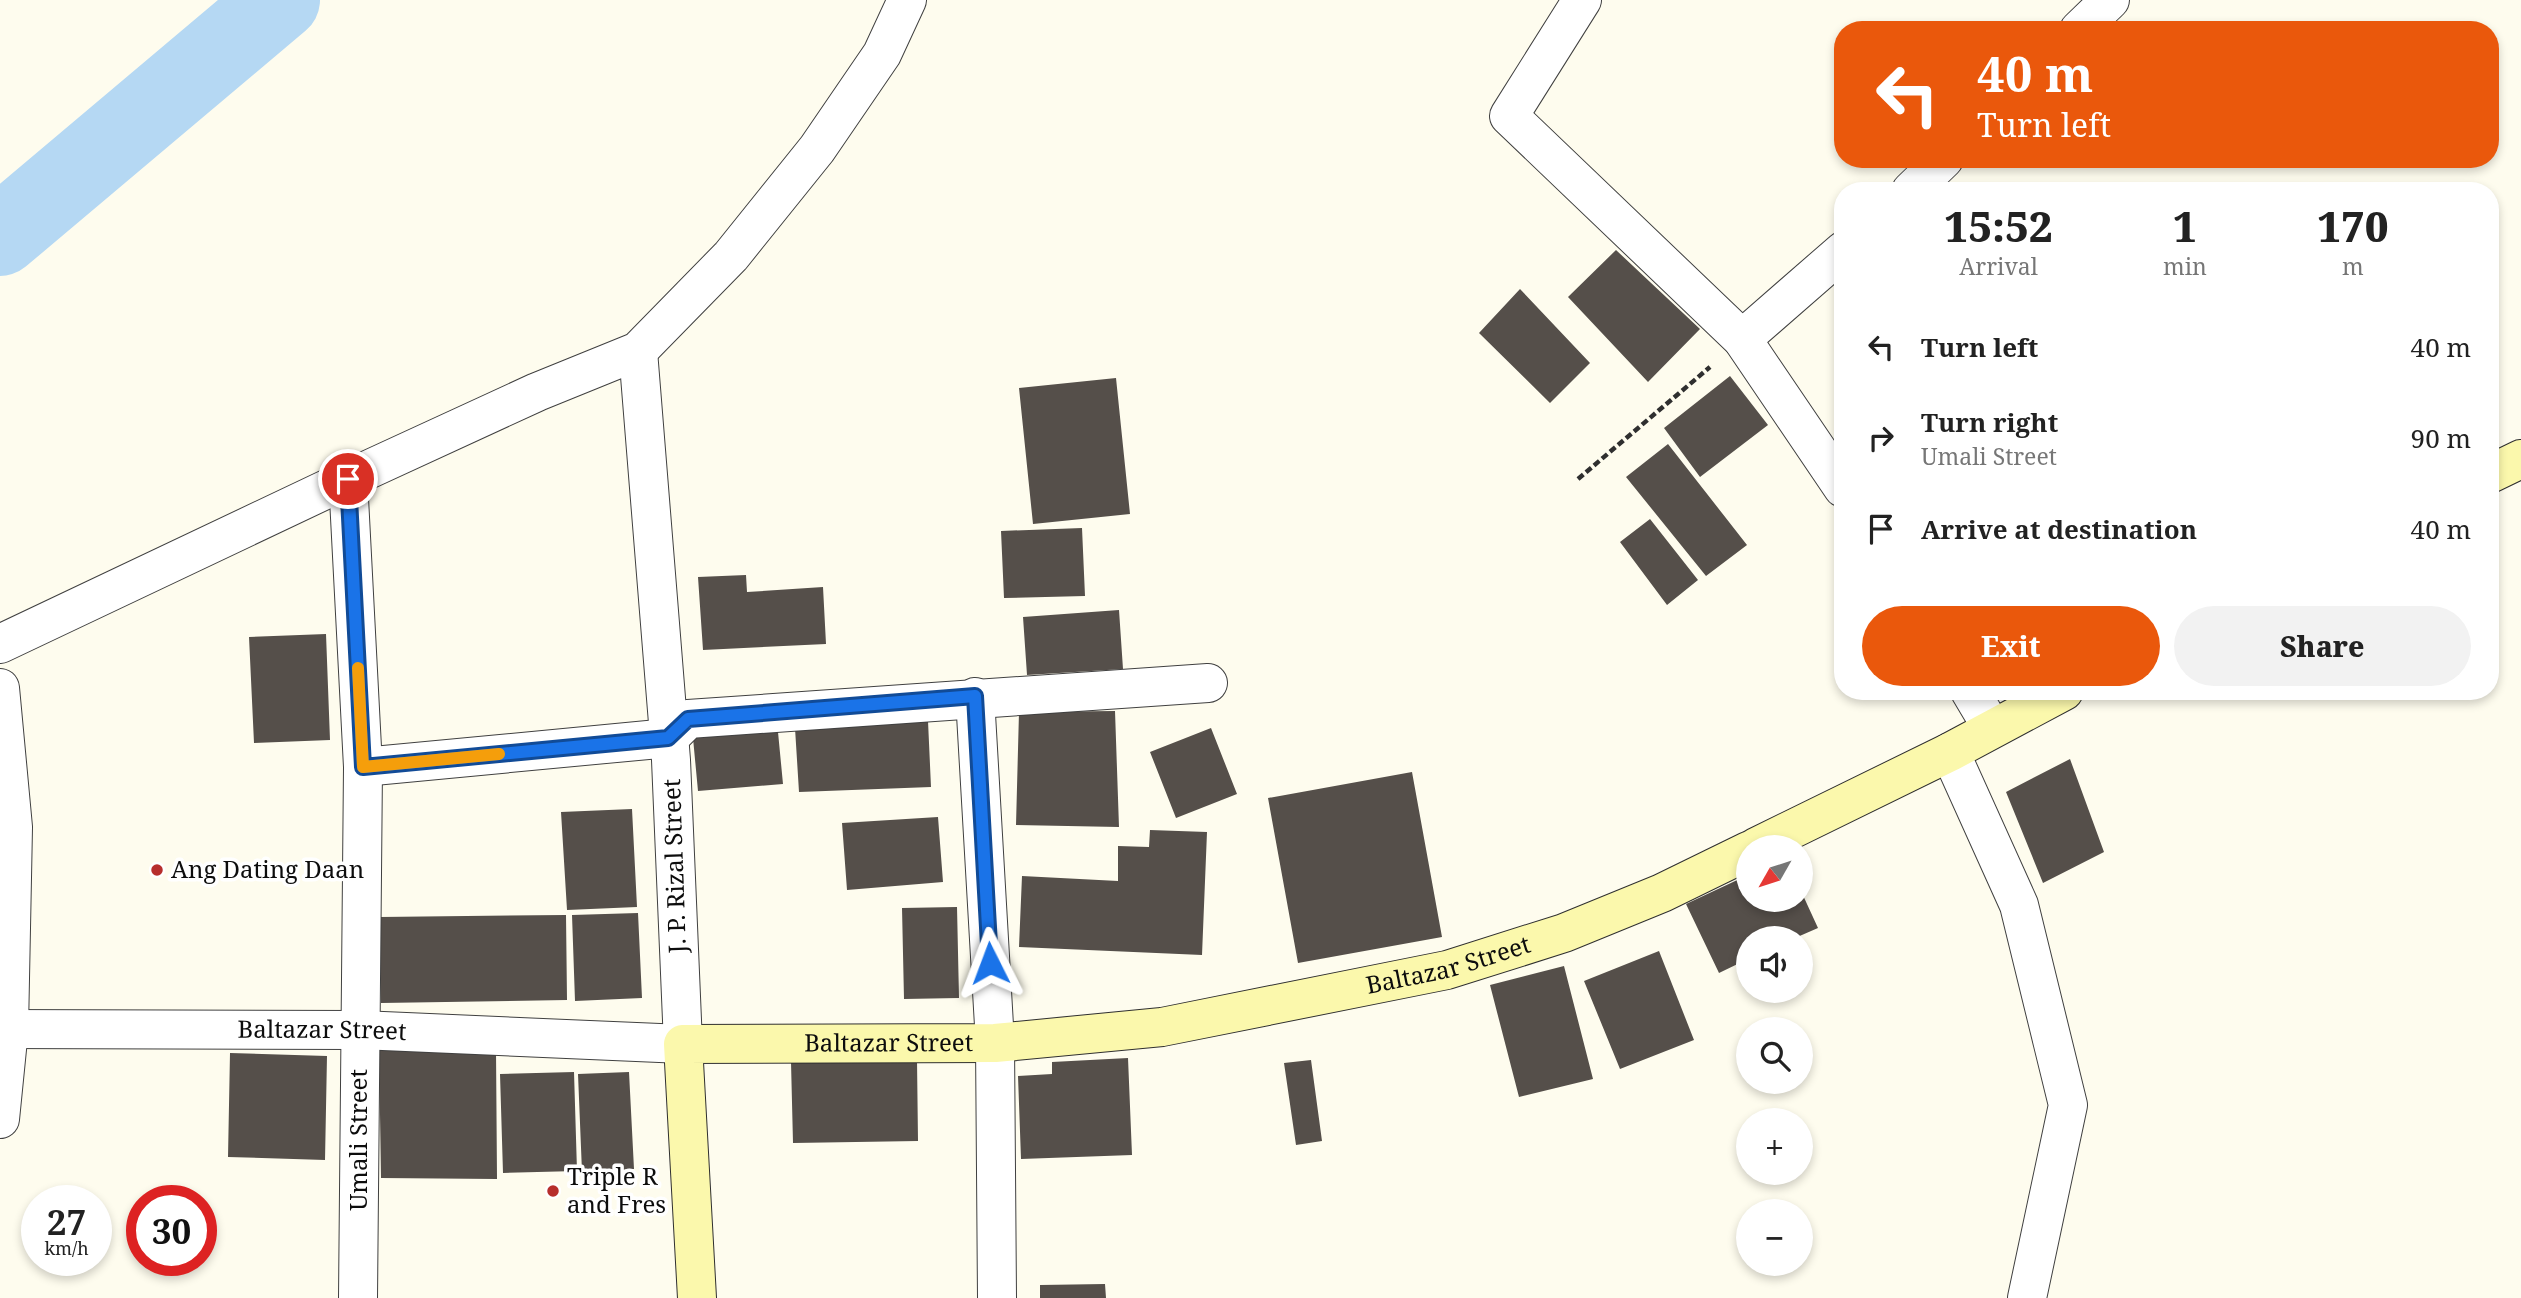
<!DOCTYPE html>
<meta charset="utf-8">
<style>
body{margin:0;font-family:"Noto Serif",serif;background:#f2f2f2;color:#222;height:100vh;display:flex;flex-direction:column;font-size:26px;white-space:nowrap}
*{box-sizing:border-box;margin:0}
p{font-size:23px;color:#767676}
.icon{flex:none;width:38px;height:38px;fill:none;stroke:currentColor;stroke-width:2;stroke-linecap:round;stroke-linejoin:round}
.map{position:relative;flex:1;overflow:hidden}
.details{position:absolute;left:1834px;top:182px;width:665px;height:518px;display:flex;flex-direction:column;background:#fff;border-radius:28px;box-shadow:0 4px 10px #0003}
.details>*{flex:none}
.guide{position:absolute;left:1834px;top:21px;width:665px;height:147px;border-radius:28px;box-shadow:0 4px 10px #0003;background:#ea580c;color:#fff;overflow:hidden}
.needle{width:46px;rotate:231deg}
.buttons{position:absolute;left:1736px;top:835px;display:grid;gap:14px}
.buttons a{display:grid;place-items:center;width:77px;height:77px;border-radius:50%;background:#fff;box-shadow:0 4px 10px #0003;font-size:35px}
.speed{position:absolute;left:21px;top:1185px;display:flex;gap:14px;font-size:35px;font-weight:700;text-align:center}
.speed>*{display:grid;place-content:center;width:91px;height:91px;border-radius:50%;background:#fff;box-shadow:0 4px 10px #0003;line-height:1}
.speed small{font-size:18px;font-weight:400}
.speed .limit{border:10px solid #d22;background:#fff;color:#111}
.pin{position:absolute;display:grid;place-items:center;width:60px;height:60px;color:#fff;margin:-30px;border:4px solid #fff;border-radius:50%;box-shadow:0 2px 7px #0007}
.me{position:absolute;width:77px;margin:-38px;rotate:357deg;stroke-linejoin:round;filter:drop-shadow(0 0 5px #0008)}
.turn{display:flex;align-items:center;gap:24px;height:147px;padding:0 28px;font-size:32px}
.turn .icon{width:91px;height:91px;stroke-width:2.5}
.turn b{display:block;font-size:49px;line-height:60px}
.eta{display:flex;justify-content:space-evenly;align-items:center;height:119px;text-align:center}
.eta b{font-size:42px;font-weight:800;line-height:49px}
.cta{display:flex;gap:14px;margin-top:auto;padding:14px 28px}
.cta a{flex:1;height:80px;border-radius:42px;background:#ea580c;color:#fff;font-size:28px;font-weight:800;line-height:80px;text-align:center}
.cta a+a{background:#f2f2f2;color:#222}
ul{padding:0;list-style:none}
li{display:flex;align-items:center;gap:21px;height:91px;padding:0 28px}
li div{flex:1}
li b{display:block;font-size:26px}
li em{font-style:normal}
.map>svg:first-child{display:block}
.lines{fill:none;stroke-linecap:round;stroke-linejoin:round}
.river{stroke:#b5d8f3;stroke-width:80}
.building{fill:#554f4a}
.minor-casing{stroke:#404040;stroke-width:40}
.secondary-casing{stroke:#2f2f2f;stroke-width:40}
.path{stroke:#2f2f2f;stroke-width:4.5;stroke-dasharray:7 3.5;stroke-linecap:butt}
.minor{stroke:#fff;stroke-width:38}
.secondary{stroke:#fbf8ac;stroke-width:38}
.route-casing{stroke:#114b97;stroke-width:18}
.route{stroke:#1a73e8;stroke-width:12}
.slow{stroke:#f59e0b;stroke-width:12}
.poi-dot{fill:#b72e2c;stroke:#fff;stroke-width:2.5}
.labels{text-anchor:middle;stroke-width:7;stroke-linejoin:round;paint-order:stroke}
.street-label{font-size:24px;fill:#0d0d0d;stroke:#fff}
.poi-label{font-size:24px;fill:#0d0d0d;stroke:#fff;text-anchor:start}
</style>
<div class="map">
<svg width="2521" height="1298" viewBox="0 0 2521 1298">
<rect width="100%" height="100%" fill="#fefcee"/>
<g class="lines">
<path class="river" d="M0,236L280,0"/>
</g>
<path class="building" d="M1616,250L1700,329L1648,382L1568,297Z
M1520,289L1590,363L1550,403L1479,333Z
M1730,376L1768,425L1700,477L1664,428Z
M1116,378L1130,514L1033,524L1019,388Z
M1668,444L1747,545L1706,576L1626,477Z
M1650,519L1698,580L1667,605L1620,542Z
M1082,528L1085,596L1004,598L1001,531Z
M746,575L747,592L823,587L826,644L703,650L698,577Z
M1119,610L1123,669L1027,675L1023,617Z
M326,634L330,740L254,743L249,637Z
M1115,711L1119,827L1016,825L1019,712Z
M928,721L931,787L799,792L795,728Z
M1211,728L1237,794L1176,818L1150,752Z
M778,732L783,784L698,791L693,738Z
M2070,759L2104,852L2043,883L2006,792Z
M1412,772L1442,937L1298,963L1268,798Z
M632,809L637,907L567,910L561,812Z
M938,817L943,882L847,890L842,823Z
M1150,830L1207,832L1202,955L1019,947L1022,876L1118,881V846L1149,847Z
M1748,875V900H1801V891L1818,928L1795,938H1748V959L1719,973L1686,904Z
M957,907L959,998L904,999L902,908Z
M638,913L642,998L575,1001L572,915Z
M566,915L567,1000L381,1003L380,917Z
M1659,951L1694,1040L1620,1069L1584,981Z
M1564,966L1593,1079L1519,1097L1490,985Z
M379,1050H496L497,1179L381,1178Z
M230,1053L327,1056L325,1160L228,1157Z
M1128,1058L1132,1155L1021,1159L1018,1076L1052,1074V1062Z
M917,1060L918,1141L793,1143L791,1062Z
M1311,1060L1322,1141L1296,1145L1284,1063Z
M574,1072L577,1171L503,1173L500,1074Z
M629,1072L634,1169L582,1172L578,1074Z
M1105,1284L1106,1298H1040V1285Z"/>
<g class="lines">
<defs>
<g id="minor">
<path d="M1582,0L1509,116L1742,339L1843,488"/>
<path d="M2079,30L2110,0"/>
<path d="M1911,191L1944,159"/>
<path d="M1742,339L1843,251"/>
<path d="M348,479L363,767L358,1298"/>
<path d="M0,644L348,479L537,392L638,351L731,256L817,149L882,54L907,0"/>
<path d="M0,688L13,827L9,1029L0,1119"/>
<path d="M1970,691L1992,728"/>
<path d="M975,697L995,1043L997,1298"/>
<path d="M1950,752L2019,905L2068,1105L2027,1298"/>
<path d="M363,767L669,738L688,719L1208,683"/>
<path id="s1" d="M0,1029L360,1030L683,1044L671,760L638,351"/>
</g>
<g id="secondary">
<path d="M2490,474L2521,459"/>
<path d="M1756,847L1950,752L2064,691"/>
<path id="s2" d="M697,1298L683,1044L995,1043L1162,1027L1447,970L1564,933L1662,893L1748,851"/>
</g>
</defs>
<use href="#minor" class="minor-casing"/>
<use href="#secondary" class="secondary-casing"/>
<path class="path" d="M1578,479L1710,367"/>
<use href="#minor" class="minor"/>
<use href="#secondary" class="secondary"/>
</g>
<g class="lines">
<defs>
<path id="route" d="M348,479L363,767L668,738L688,719L975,696L990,963"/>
</defs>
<use href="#route" class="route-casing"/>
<use href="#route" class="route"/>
<path class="slow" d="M358,668L363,767L499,754"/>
</g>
<g class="poi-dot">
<circle cx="157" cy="870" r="7"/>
<circle cx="553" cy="1191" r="7"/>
</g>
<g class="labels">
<g class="street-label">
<text transform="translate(675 866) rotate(-92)" y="8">J. P. Rizal Street</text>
<text dy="8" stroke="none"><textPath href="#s2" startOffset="1027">Baltazar Street</textPath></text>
<text dy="8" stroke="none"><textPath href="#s1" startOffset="322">Baltazar Street</textPath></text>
<text dy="8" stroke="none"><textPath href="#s2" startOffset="460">Baltazar Street</textPath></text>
<text transform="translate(359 1140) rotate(-90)" y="8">Umali Street</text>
</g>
<g class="poi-label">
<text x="171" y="878">Ang Dating Daan</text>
<text x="567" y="1185">Triple R<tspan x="567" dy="28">and Fres</tspan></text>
</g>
</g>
</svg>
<div class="buttons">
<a><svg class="needle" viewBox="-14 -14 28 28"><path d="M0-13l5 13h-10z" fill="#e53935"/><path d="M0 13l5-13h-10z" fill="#767676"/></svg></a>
<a><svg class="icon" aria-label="sound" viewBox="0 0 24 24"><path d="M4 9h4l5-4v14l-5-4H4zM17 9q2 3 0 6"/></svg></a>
<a><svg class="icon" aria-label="search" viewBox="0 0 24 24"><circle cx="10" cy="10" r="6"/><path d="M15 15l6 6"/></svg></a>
<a>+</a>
<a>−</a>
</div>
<div class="speed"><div>27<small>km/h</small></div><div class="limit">30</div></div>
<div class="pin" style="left:348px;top:479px;background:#d93025"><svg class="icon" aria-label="arrive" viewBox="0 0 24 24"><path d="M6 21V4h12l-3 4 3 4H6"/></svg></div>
<svg class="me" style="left:990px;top:963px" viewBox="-20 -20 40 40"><path d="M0-17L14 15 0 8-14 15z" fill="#1a73e8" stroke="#fff" stroke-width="4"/></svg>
<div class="guide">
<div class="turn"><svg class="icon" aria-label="left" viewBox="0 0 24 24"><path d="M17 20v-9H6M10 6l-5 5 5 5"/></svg><div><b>40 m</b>Turn left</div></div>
</div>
<section class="details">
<div class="eta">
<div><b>15:52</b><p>Arrival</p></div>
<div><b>1</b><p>min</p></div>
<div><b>170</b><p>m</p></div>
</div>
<ul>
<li><svg class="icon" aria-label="left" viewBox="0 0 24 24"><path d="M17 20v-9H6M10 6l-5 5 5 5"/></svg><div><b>Turn left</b></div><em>40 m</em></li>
<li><svg class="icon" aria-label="right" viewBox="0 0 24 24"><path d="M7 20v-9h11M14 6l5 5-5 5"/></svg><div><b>Turn right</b><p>Umali Street</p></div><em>90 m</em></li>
<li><svg class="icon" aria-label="arrive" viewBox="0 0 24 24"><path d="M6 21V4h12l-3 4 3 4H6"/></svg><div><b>Arrive at destination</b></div><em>40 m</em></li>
</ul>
<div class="cta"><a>Exit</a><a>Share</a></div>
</section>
</div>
